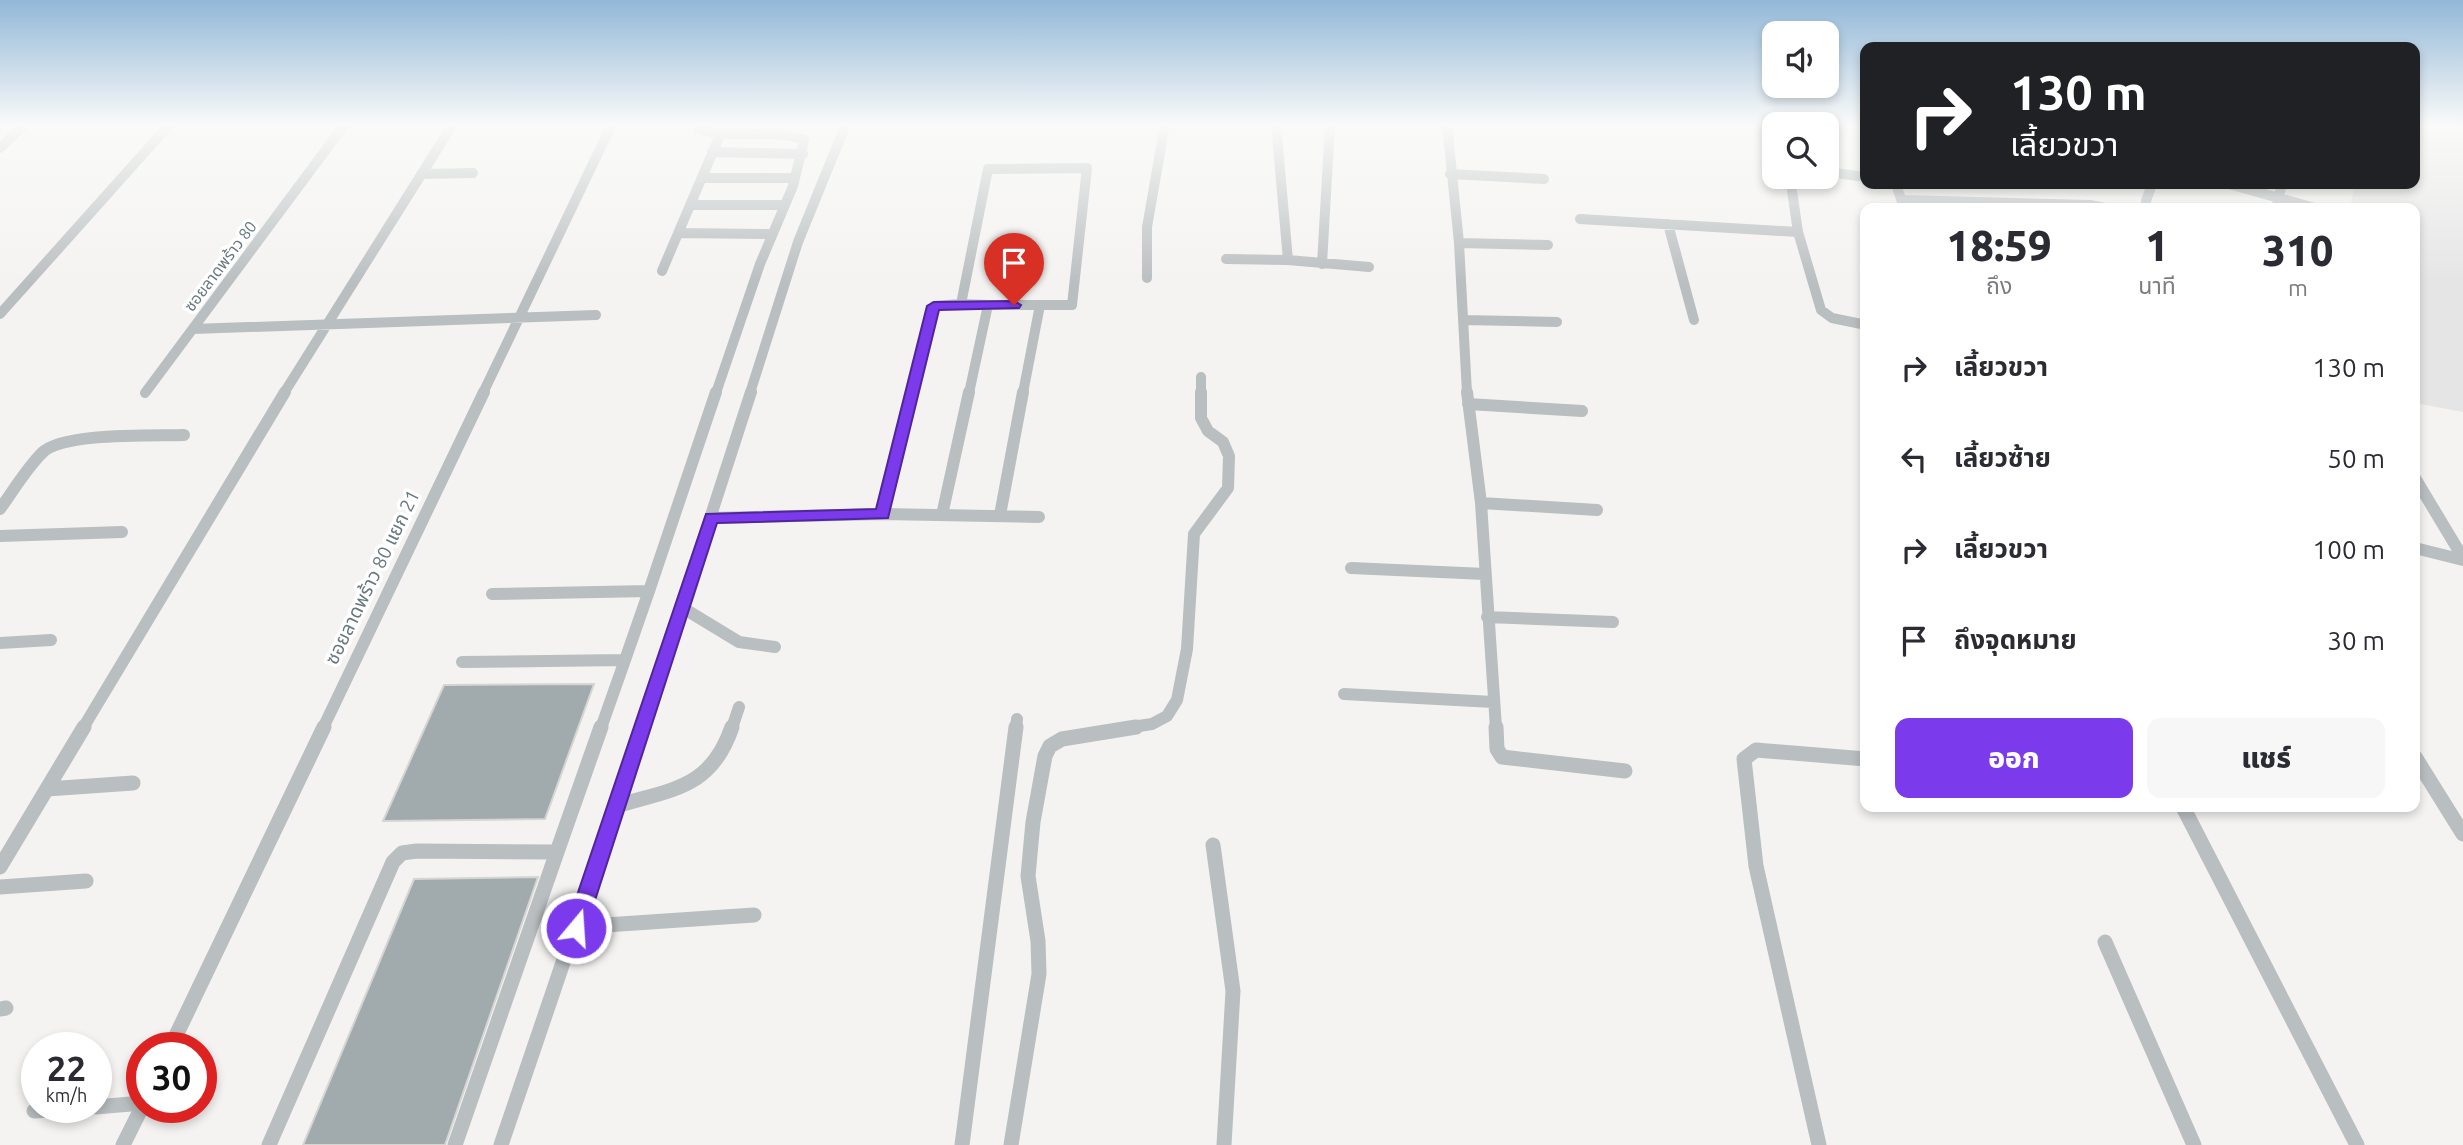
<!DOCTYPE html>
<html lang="th">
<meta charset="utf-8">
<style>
body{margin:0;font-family:Ubuntu,"Noto Sans Thai",sans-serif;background:#f7f7f7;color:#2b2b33;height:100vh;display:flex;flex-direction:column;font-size:26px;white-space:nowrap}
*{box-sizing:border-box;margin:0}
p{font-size:23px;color:#7c7c81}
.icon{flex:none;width:38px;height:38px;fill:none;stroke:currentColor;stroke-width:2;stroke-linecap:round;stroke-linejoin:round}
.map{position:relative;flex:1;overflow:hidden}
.side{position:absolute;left:1860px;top:203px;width:560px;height:609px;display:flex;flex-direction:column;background:#fff;border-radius:14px;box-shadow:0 4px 10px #0003}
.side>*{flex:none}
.guide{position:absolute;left:1860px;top:42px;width:560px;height:147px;border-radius:14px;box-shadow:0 4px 10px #0003;background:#202124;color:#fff;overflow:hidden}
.buttons{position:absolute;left:1762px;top:21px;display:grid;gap:14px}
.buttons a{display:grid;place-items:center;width:77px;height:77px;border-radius:14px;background:#fff;box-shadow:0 4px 10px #0003;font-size:35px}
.speed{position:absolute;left:21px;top:1032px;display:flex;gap:14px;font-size:35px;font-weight:700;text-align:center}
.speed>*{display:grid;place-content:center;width:91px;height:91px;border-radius:50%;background:#fff;box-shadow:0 4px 10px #0003;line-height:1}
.speed small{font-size:18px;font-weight:400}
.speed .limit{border:10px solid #d22;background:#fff;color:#111}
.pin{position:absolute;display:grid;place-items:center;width:60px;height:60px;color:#fff;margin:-72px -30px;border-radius:50% 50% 50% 0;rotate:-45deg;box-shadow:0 0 7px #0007}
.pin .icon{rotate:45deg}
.me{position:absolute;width:77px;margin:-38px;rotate:18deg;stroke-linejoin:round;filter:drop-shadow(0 0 5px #0008)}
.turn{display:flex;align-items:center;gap:24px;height:147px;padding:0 35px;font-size:32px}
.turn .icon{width:91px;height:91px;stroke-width:2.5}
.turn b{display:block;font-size:49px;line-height:60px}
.eta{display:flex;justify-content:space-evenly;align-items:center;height:119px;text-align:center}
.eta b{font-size:42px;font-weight:800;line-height:49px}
.action{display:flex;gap:14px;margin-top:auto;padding:14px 35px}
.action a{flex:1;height:80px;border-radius:14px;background:#7c3aed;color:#fff;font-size:28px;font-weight:800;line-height:80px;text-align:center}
.action a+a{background:#f7f7f7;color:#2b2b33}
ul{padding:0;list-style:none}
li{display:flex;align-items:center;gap:21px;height:91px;padding:0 35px}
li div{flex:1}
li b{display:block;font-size:26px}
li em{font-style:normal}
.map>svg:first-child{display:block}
.built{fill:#e4e5e4}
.building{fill:#a1aaad;stroke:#d5d5d3;stroke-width:2}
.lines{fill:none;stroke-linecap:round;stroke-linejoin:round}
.minor-far2{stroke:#b9bec0;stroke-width:10}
.minor-far1{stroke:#b9bec0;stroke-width:12}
.minor{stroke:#b9bec0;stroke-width:15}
.route{fill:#7c3aed;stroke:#51269a;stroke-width:2}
.labels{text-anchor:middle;stroke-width:7;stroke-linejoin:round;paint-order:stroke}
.far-street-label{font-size:16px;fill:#67787e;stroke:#fff}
.street-label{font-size:19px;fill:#67787e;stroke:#fff}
</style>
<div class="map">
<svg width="2463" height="1145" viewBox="0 0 2463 1145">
<rect width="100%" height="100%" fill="#f4f3f1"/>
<path class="built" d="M2415,124H2463V412L2415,403V208H2350L2355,184H2415Z"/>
<path class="building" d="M594,684L545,819L383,821L444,685Z
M538,877L445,1145H303L414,879Z"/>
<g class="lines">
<path class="minor-far2" d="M699,124V129C734,141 770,127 804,140L793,186L760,264L716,393
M1276,124L1288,260L1369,267
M1447,124L1459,243L1467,393
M0,148L25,124
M712,152L803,154
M1827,172L1866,177
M421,174L473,173
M1450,174L1544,179
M1790,177L1798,232L1821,310L1832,318L1866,325
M702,178H795
M1896,184L1904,208
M2229,184L2315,208
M1902,200L2090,205L2105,208
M2146,201L2152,184
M690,205H783
M2276,208L2282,184
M1580,219L1798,232
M1668,224L1694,320
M678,233L771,234
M1459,243L1548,245
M1226,259L1288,260
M1322,264L1330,124
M662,271L720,135
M1147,278V227L1165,124
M961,304L988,305L969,393
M988,305H1040
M0,314L170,124
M1463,320L1557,322
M193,329L596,315
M1201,377V393
M145,393L345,124
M284,393L453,124
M483,393L612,124
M750,393L798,242L846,124
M913,393L934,306L961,304L988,169L1087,168L1072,305H1040L1023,393"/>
<path class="minor-far1" d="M1467,392L1481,503L1496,728
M1468,404L1582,411
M2415,478L2463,558
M1481,503L1597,510
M0,509C13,491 26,469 42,453C62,432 154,436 184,435
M883,514L913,392
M942,515L969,392
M1000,515L1023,392
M712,518L883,514L1039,517
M0,536L122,532
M2415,548L2463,560
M1351,568L1485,574
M649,591L716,392
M492,594L649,591L625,660
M683,608L739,642L775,647
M1487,617L1613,622
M0,643L51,640
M462,662L625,660L601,728
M1344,694L1493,702
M83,728L285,392
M323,728L484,392
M642,728L751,392
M732,728L739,707
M1016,728L1017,719
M1126,728L1152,724L1167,716L1177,700L1187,649L1194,534L1228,488L1229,456L1223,442L1208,431L1201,418V392"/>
<path class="minor" d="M1496,727L1497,749L1502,757L1625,771
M2415,757L2463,834
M47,789L133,783
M616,806C672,789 711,789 732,727
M2183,807L2357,1145
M1213,845L1233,991L1224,1145
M0,867L84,727
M0,887L86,881
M576,927L754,915
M2105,942L2194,1145
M0,1009L6,1008
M170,1048L324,727
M96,1107L142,1103
M34,1111L82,1108
M123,1145L142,1107
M269,1145L393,862L402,853L417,851L557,852L601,727
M455,1145L557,852
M501,1145L643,727
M962,1145L1016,727
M1011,1145L1039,974L1038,941L1028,876L1033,822L1045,756L1050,746L1062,739L1136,727
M1819,1145L1756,866L1744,759L1756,750L1866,759"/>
</g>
<linearGradient id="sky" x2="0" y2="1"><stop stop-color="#92b8d8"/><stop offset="0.44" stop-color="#fafaf9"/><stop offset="1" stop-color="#fafaf9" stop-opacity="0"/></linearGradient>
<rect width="2463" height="284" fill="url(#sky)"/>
<path class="route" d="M1014,301L1021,305L1019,308L939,310L888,518L717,523L586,928L583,934L576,937L569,934L566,928L706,514L876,509L927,306L934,302Z"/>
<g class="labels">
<g class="far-street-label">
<text transform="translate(220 266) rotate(-53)" y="6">ซอยลาดพร้าว 80</text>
</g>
<g class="street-label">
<text transform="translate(372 577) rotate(-64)" y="7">ซอยลาดพร้าว 80 แยก 21</text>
</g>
</g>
</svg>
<div class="buttons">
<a><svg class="icon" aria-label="sound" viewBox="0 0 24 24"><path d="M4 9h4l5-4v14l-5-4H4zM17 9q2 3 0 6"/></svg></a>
<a><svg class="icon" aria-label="search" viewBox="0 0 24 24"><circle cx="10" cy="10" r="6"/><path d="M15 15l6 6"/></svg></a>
</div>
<div class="speed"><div>22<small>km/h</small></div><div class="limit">30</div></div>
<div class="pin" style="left:1014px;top:305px;background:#d93025"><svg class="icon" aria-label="arrive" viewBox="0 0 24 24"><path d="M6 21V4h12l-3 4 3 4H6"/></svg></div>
<svg class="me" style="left:576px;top:928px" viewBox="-20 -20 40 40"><circle r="17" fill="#7c3aed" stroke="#fff" stroke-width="3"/><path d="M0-11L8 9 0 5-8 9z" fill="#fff"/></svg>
<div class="guide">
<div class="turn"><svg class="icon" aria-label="right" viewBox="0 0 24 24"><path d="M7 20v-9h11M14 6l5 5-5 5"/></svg><div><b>130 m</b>เลี้ยวขวา</div></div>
</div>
<section class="side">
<div class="eta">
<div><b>18:59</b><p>ถึง</p></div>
<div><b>1</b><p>นาที</p></div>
<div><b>310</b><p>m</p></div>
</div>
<ul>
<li><svg class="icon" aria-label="right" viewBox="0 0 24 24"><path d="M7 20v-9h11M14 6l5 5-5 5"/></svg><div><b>เลี้ยวขวา</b></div><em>130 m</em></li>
<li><svg class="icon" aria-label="left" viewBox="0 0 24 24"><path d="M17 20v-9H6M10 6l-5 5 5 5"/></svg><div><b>เลี้ยวซ้าย</b></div><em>50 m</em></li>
<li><svg class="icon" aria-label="right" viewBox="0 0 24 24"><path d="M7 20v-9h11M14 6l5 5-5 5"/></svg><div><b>เลี้ยวขวา</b></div><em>100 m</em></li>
<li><svg class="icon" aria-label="arrive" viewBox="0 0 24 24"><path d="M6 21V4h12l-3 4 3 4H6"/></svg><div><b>ถึงจุดหมาย</b></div><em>30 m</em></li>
</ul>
<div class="action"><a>ออก</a><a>แชร์</a></div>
</section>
</div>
